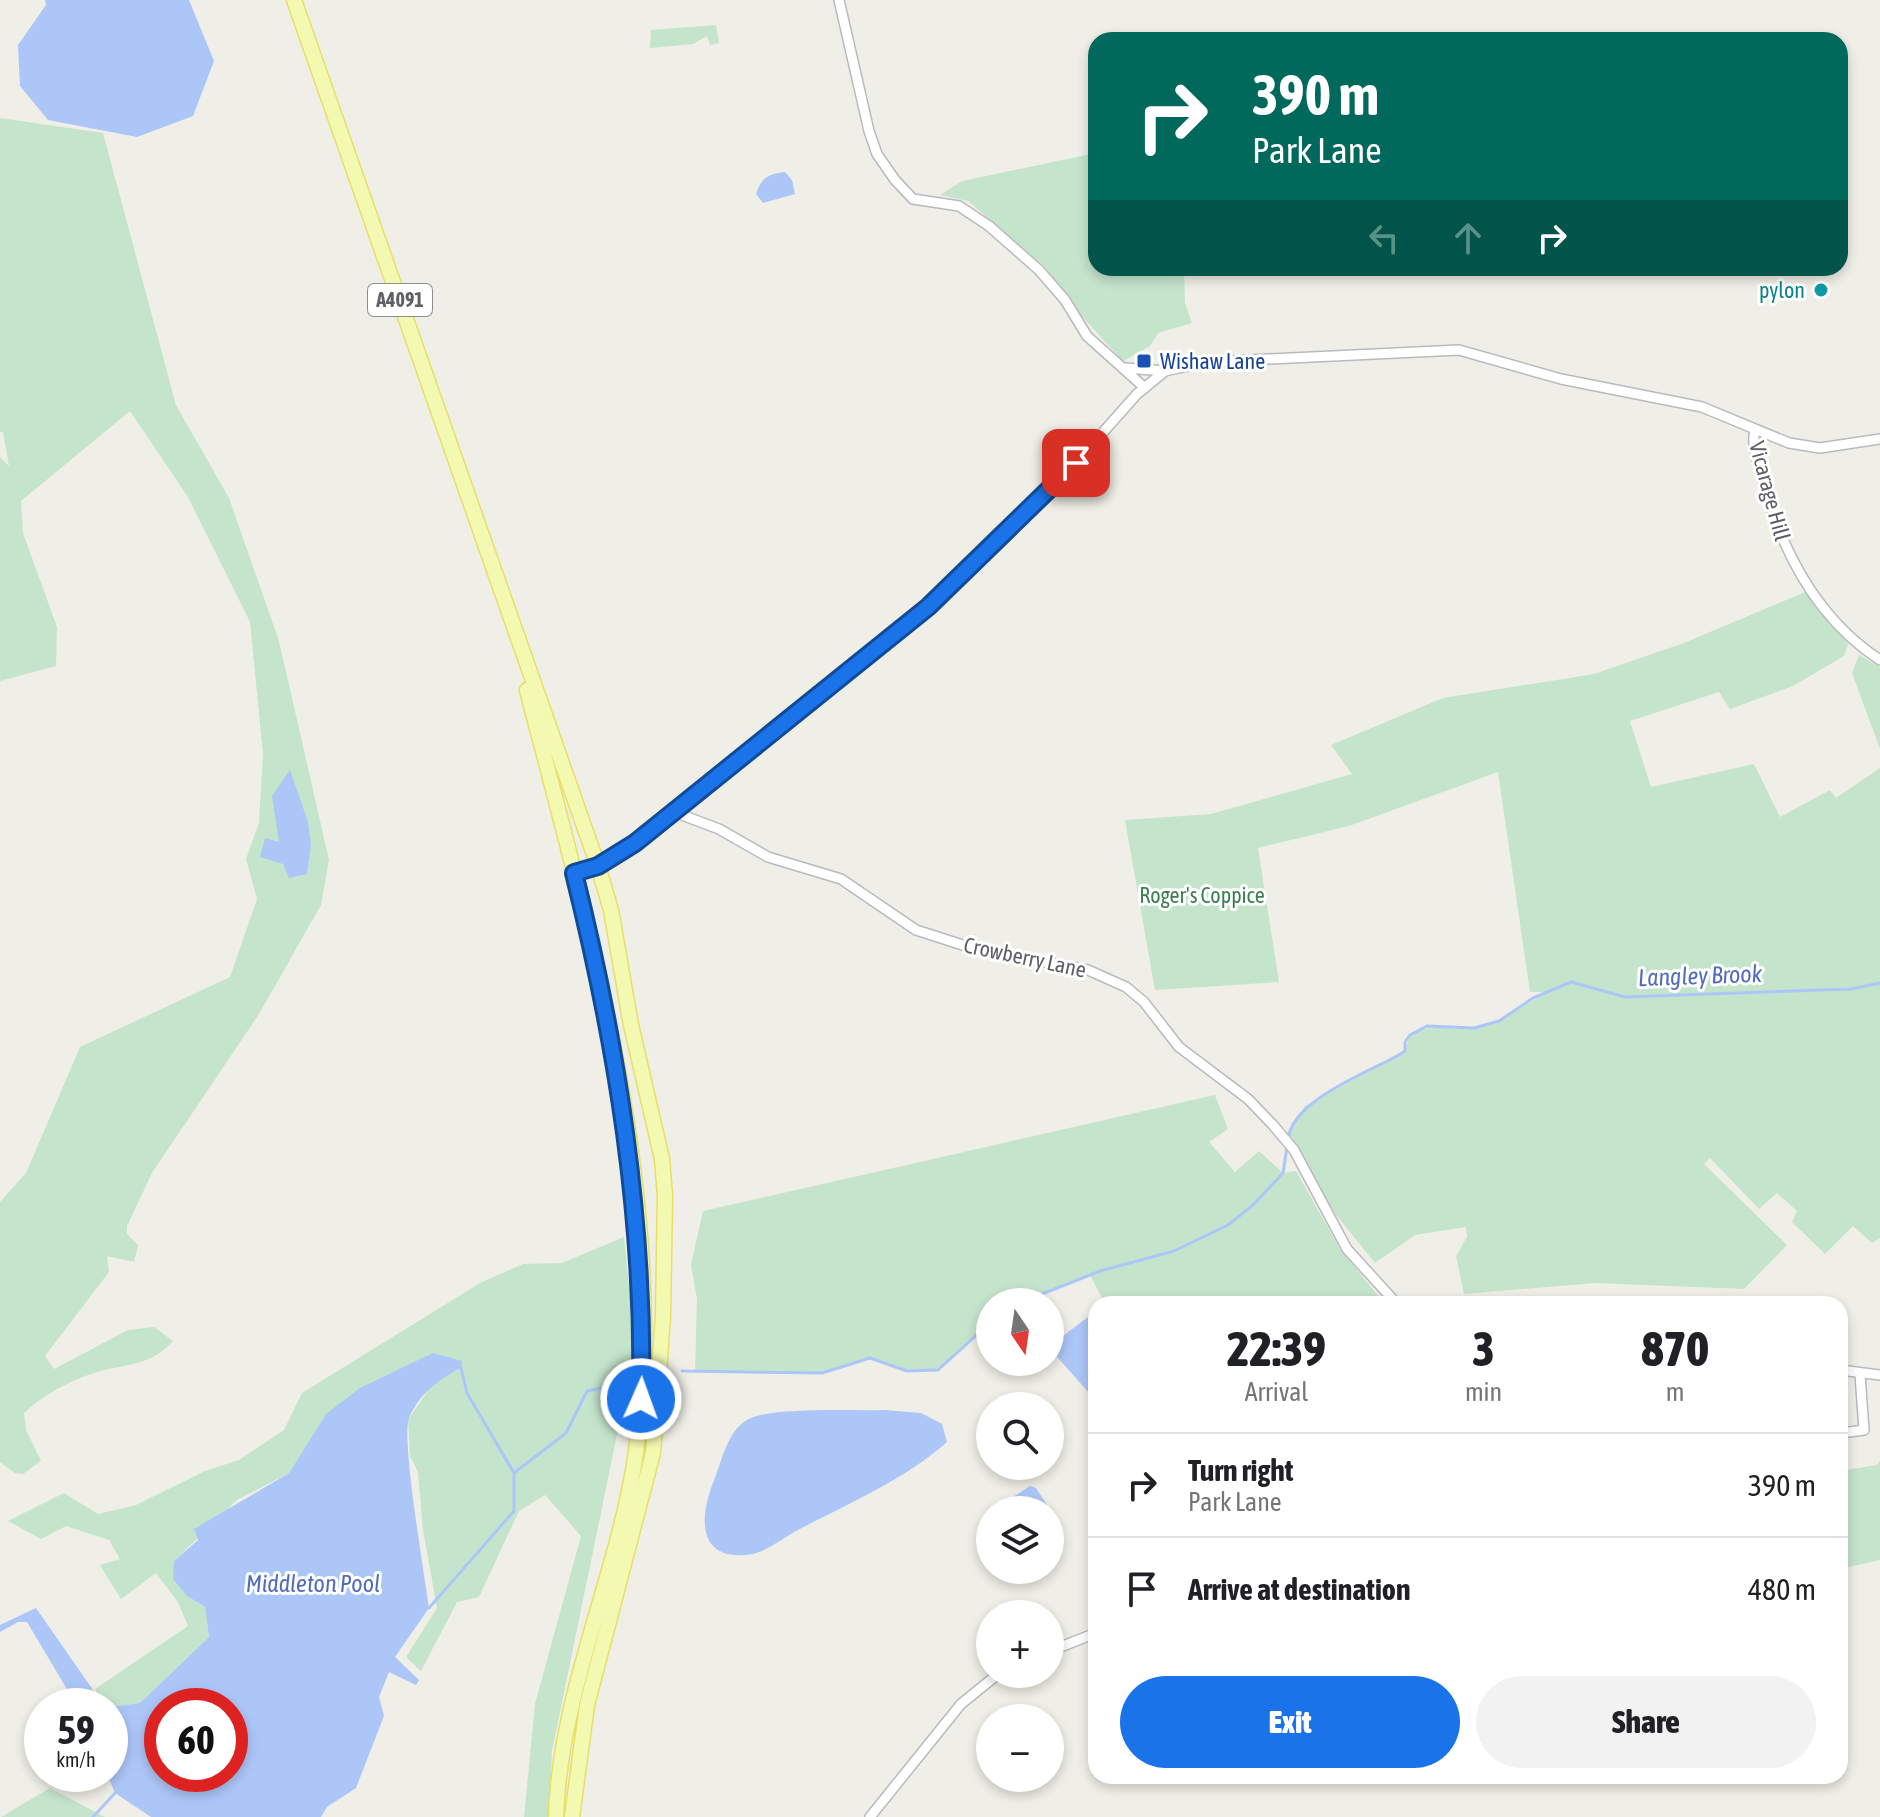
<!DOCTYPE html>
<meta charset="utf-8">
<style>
body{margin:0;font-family:"Asap Condensed",sans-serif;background:#f2f2f2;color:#202124;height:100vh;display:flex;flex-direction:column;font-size:30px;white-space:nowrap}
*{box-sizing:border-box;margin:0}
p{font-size:26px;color:#757577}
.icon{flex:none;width:44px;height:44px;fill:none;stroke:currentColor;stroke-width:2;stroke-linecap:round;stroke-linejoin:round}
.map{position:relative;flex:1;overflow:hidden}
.drawer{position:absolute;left:1088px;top:1296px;width:760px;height:488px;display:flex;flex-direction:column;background:#fff;border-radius:24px;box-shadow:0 4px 12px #0003}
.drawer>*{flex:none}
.top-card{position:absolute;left:1088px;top:32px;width:760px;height:244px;border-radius:24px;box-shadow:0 4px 12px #0003;background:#00695c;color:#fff;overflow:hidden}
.needle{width:52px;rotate:167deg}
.controls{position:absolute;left:976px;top:1288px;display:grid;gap:16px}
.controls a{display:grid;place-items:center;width:88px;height:88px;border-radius:50%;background:#fff;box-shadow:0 4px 12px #0003;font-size:40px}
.speed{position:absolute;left:24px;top:1688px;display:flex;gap:16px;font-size:40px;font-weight:700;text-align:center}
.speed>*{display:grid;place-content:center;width:104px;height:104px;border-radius:50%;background:#fff;box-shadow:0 4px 12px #0003;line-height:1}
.speed small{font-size:20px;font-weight:400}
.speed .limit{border:12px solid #d22;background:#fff;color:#111}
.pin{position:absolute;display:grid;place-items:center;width:68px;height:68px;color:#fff;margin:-34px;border-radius:16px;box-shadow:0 4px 12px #0006}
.me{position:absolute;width:88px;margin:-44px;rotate:2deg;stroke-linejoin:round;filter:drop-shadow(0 0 6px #0008)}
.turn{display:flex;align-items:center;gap:28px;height:168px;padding:0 32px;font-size:36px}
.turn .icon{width:104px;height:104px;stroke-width:2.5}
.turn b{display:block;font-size:56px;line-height:68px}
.lanes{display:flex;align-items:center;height:76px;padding:0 32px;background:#0003;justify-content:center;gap:40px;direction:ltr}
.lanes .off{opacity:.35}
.eta{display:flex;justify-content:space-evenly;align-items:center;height:136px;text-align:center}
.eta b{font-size:48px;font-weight:800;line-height:56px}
.button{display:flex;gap:16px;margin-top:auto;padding:16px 32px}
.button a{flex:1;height:92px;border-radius:48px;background:#1a73e8;color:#fff;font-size:32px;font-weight:800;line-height:92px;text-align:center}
.button a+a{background:#f2f2f2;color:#202124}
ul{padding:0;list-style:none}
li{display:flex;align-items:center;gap:24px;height:104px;padding:0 32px;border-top:2px solid #e0e0e0}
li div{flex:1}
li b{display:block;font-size:30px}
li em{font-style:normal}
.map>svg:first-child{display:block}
.green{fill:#c5e4cc}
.water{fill:#adc6f8;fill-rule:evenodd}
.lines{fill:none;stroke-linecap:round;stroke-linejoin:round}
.stream{stroke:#adc6f8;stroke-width:3}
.street-casing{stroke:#b9babf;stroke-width:12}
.primary-casing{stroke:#e6e068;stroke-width:17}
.street{stroke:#fff;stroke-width:9}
.primary{stroke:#f4f9b2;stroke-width:14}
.route-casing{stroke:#114b97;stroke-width:20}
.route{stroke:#1a73e8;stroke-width:14}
.culture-dot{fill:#0f9aa8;stroke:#fff;stroke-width:3}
.transit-dot{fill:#1a4fb4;stroke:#fff;stroke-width:3}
.labels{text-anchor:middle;stroke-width:6;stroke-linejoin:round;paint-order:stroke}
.shield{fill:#fff;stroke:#8e9093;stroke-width:2}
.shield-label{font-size:20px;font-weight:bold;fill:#5e6065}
.culture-label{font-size:22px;fill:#0d838f;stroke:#fff;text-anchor:end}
.transit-label{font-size:22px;fill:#164399;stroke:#fff;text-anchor:start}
.street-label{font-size:22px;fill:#5e6065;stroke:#fff}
.park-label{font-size:22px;fill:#3b7f4e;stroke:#fff}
.water-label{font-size:24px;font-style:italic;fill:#516cbb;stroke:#fff}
</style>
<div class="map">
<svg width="1880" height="1817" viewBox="0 0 1880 1817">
<rect width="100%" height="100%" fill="#efefe7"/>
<path class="green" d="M716,25L719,43L710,45L707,36L693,44L650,48L651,30Z
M0,118L103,133L176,405L229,498L279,641L329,860L321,905L259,1014L152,1173L127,1226V1234L138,1245L134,1262L107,1256L109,1272L45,1356L54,1369L128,1330L154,1327L173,1341C150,1367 126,1363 94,1373C69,1381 43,1395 24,1413L26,1430L41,1461L23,1474L15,1473L0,1462V1202L26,1173L80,1047L230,977L257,899L246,859L259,823L263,754L250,622L188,497L130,411L21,501L23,533L57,627L56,666L0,681V457L9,466L3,432H0Z
M1096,153V268H1184L1185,303L1192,323L1158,333L1150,346L1123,361L1076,310L1046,268L968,201L940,195L962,181Z
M1805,592L1848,644L1844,656L1793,686L1730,709L1719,692L1630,721L1651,787L1754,764L1780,817L1830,790L1836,798L1880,768V1238L1872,1243L1853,1226L1825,1254L1792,1222L1797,1211L1777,1193L1759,1209L1710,1158L1704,1164L1787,1245L1744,1289L1595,1283L1464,1294L1456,1256L1467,1237L1466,1227L1415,1235L1375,1263L1325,1201L1288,1132L1305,1106L1405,1051L1410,1035C1438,1020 1450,1032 1477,1028C1503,1023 1525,1003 1549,992H1530L1498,772L1349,826L1258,848L1279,982L1155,990L1125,820L1211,814L1352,774L1331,745L1443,698L1594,674L1684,643Z
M1859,655L1880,667V749L1852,673Z
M1215,1095L1228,1129L1209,1142L1235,1172L1259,1151L1283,1173L1296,1171L1340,1249L1385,1304H1147L1144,1300L1105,1304L1090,1275L1022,1302H990V1323L938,1370L907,1371L870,1358L822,1373L695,1372L697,1299L691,1265L703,1211Z
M624,1237L635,1347L552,1751L549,1817H524L535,1704L581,1536L545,1495L519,1511L479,1597L457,1602L421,1671L406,1657L437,1608L423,1530L418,1472L410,1456L408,1420L433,1383L461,1368L326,1414L289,1473L237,1500L174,1561L187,1596L205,1607L209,1637L140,1703L111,1707L100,1700L95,1689L188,1626L178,1602L156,1573L121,1599L100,1565L120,1559L109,1540L66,1526L41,1539L8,1521L64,1493L98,1514L136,1505L205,1471L239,1460L284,1430L302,1393L480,1283L523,1264L562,1263Z
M1880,1460V1560L1840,1569V1471L1877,1465Z
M50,1788L105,1817H1Z"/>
<path class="water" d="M45,0H189L214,61L193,116L137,137L48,120L20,86L18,45L46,5Z
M785,172L792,180L795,194L763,203L756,194C761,178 768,174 785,172Z
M290,770L308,822L311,845L307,874L289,878L283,864L260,857L265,838L279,842L272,796Z
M1088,1317H1096V1401L1052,1351L1051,1345Z
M433,1353L462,1361L461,1368C439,1379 419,1394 409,1418C401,1438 425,1578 429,1608L395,1657L419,1680L416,1685L389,1672L379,1697L384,1716L356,1788L327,1807L321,1817H151L115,1793L107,1774L110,1707L140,1703L209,1637L205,1607L187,1596L173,1579L174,1561L198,1540L194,1529L289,1473L326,1414L360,1388ZM230,1706V1774H162V1706Z
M885,1410L921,1413L942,1424L947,1442C903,1481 847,1504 796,1531C783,1538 767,1551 753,1554C699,1563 698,1521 713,1483C721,1464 727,1431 747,1420C771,1406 854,1411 885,1410Z
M1030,1486L1036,1488L1056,1519L1050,1528V1510H1013L1009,1504L1010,1499Z
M36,1608L100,1700L109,1706H77L27,1622H18L0,1632V1625Z"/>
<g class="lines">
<path class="stream" d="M1288,1140C1291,1101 1366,1073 1397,1056L1405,1051V1042L1410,1035L1427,1026L1474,1028L1499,1021L1533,998L1571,982L1625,997L1852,989L1880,983
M1022,1302L1100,1271L1174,1251L1228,1225L1253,1205L1283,1173L1287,1147
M461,1368L467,1393L514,1473L566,1433L587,1391L607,1387
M682,1371L822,1373L870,1358L907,1371L938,1370L990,1323
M429,1608L514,1511V1473
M93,1817L115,1793"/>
<defs>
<path id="street" d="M839,0L869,131L877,154L895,180L913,199L959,206L989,226L1039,270L1065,300L1087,336L1145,388
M1126,368L1165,371L1206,362L1459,350L1561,379L1702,407L1789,443L1820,448L1880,439
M1755,430C1751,446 1758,462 1762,478C1781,549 1816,618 1880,660
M674,812L719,829L768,857L841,879L916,930L975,949L1088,970L1126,987L1144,1002L1179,1047L1248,1099L1273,1125L1294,1150L1347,1249L1397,1304
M574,873L598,866L635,843L928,607L1057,484L1137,394L1165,371
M1840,1370L1880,1375
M1849,1432L1864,1430L1860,1375
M1050,1651L1096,1633
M870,1817L961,1704L998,1674"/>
<path id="primary" d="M294,0L598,866L611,910L631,1025L662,1159L665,1196L663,1316L653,1453L587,1705L572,1817
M527,690C589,929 670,1204 636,1452C618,1576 560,1690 556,1817"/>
</defs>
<use href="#street" class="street-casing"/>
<use href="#primary" class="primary-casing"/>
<use href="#street" class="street"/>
<use href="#primary" class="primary"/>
</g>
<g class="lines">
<defs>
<path id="route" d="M641,1399C645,1220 617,1046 574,873L598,866L635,843L928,607L1076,463"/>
</defs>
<use href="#route" class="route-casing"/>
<use href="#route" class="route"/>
</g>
<circle class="culture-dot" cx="1821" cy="290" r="8"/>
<rect class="transit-dot" x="1136" y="353" width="16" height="16" rx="4"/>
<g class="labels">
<rect class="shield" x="368" y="284" width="64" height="32" rx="6"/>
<g class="shield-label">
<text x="400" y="307">A4091</text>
</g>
<g class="culture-label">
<text x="1805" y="298">pylon</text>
</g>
<g class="transit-label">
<text x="1160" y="369">Wishaw Lane</text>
</g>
<g class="street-label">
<text transform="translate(1770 491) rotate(75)" y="8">Vicarage Hill</text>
<text transform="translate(1025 957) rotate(12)" y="8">Crowberry Lane</text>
</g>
<g class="park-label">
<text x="1202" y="903">Roger's Coppice</text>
</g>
<g class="water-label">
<text transform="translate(1700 976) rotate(-2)" y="8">Langley Brook</text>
<text x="313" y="1592">Middleton Pool</text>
</g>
</g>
</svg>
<div class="controls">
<a><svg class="needle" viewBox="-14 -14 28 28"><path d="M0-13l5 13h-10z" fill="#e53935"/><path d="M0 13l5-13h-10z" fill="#757577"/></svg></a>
<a><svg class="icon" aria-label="search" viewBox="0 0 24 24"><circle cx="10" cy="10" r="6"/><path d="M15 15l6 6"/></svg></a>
<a><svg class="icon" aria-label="layers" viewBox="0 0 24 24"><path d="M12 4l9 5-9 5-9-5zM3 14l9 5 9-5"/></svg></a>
<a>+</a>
<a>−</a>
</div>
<div class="speed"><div>59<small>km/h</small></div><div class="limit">60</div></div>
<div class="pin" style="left:1076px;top:463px;background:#d93025"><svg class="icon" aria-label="arrive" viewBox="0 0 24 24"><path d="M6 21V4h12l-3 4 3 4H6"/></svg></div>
<svg class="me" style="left:641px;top:1399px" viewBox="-20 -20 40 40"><circle r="17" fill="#1a73e8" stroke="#fff" stroke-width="3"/><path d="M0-11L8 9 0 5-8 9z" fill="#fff"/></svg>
<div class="top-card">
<div class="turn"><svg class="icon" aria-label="right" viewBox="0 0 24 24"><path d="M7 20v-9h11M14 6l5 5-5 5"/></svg><div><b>390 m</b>Park Lane</div></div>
<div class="lanes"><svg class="icon off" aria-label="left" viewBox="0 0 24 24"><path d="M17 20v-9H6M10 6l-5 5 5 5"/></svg><svg class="icon off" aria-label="ahead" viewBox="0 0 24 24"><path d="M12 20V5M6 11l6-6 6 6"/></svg><svg class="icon" aria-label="right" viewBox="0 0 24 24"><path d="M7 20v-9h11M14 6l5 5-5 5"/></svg></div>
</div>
<section class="drawer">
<div class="eta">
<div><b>22:39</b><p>Arrival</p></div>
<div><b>3</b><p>min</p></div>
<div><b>870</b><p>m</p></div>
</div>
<ul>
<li><svg class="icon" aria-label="right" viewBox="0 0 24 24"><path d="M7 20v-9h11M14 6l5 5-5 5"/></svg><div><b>Turn right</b><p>Park Lane</p></div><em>390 m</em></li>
<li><svg class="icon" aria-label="arrive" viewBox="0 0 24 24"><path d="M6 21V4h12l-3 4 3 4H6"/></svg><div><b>Arrive at destination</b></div><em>480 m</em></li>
</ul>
<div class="button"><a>Exit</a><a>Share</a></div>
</section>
</div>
